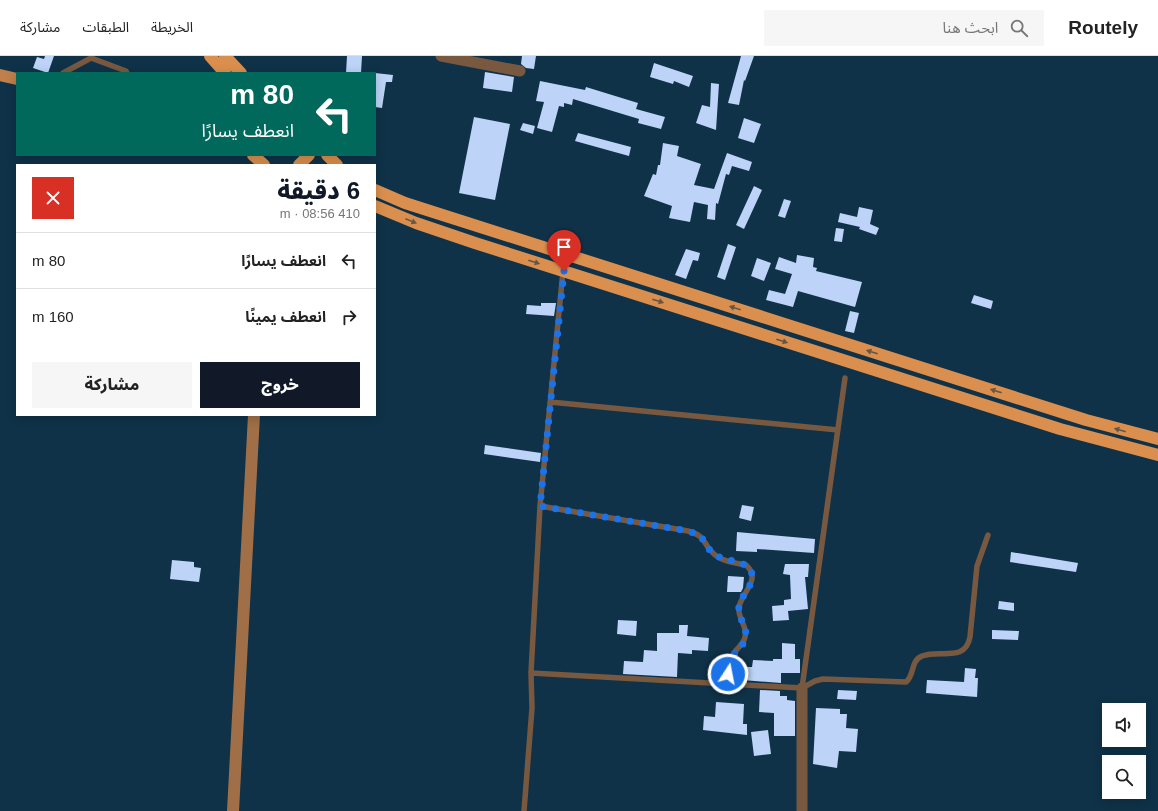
<!DOCTYPE html>
<html lang="ar">
<meta charset="utf-8">
<style>
body{margin:0;font-family:Helvetica,"Noto Sans Arabic",sans-serif;background:#f6f6f6;color:#222;direction:rtl;height:100vh;display:flex;flex-direction:column;font-size:15px;white-space:nowrap}
*{box-sizing:border-box;margin:0}
p{font-size:13px;color:#767676}
.icon{flex:none;width:22px;height:22px;fill:none;stroke:currentColor;stroke-width:2;stroke-linecap:round;stroke-linejoin:round}
.map{position:relative;flex:1;overflow:hidden;direction:ltr}
.details{position:absolute;left:16px;top:108px;width:360px;height:252px;display:flex;flex-direction:column;background:#fff;border-radius:0px;box-shadow:0 2px 10px #0003;direction:rtl}
.details>*{flex:none}
.top-card{position:absolute;left:16px;top:16px;width:360px;height:84px;border-radius:0px;box-shadow:0 2px 10px #0003;direction:rtl;background:#00695c;color:#fff;overflow:hidden}
.buttons{position:absolute;left:1102px;top:647px;display:grid;gap:8px}
.buttons a{display:grid;place-items:center;width:44px;height:44px;border-radius:0px;background:#fff;box-shadow:0 2px 10px #0003;font-size:20px}
.pin{position:absolute;display:grid;place-items:center;width:34px;height:34px;color:#fff;margin:-41px -17px;border-radius:50% 50% 50% 0;rotate:-45deg;box-shadow:0 0 4px #0007}
.pin .icon{rotate:45deg}
.me{position:absolute;width:44px;margin:-22px;rotate:11deg;stroke-linejoin:round;filter:drop-shadow(0 0 3px #0008)}
.turn{display:flex;align-items:center;gap:14px;height:84px;padding:0 16px;font-size:18px}
.turn .icon{width:52px;height:52px;stroke-width:2.5}
.turn b{display:block;font-size:28px;line-height:34px}
.round{display:grid;place-items:center;flex:none;width:42px;height:42px;border-radius:0px;background:#f6f6f6}
.headline{display:flex;align-items:center;justify-content:space-between;height:68px;padding:0 16px}
h1{font-size:24px;font-weight:800;line-height:30px;color:#111827}
.button{display:flex;gap:8px;margin-top:auto;padding:8px 16px}
.button a{flex:1;height:46px;border-radius:0px;background:#111827;color:#fff;font-size:16px;font-weight:800;line-height:46px;text-align:center}
.button a+a{background:#f6f6f6;color:#222}
ul{padding:0;list-style:none}
li{display:flex;align-items:center;gap:12px;height:56px;padding:0 16px;border-top:1px solid #e0e0e0}
li div{flex:1}
li b{display:block;font-size:15px}
li em{font-style:normal}
header{display:flex;align-items:center;gap:24px;box-sizing:border-box;height:56px;padding:0 20px;background:#fff;border-bottom:1px solid #e0e0e0}
header strong{font-size:19px}
nav{display:flex;gap:22px;margin-inline-start:auto;font-size:14px}
.search{width:280px;height:36px;background:#f6f6f6;display:flex;align-items:center;gap:10px;box-sizing:border-box;padding:0 14px;border-radius:0px;color:#767676;font-size:15px}
.map>svg:first-child{display:block}
.building{fill:#bdd4f8}
.lines{fill:none;stroke-linecap:round;stroke-linejoin:round}
.lane{stroke:#785940;stroke-width:5.5}
.street{stroke:#785940;stroke-width:11}
.secondary{stroke:#a06f47;stroke-width:12}
.primary{stroke:#bf804b;stroke-width:12}
.highway{stroke:#db8f4e;stroke-width:12}
.oneway{fill:#655645}
.route{stroke:#1a73e8;stroke-width:7;stroke-dasharray:0 12.6}
</style>
<header>
<strong>Routely</strong>
<div class="search"><svg class="icon" aria-label="search" viewBox="0 0 24 24"><circle cx="10" cy="10" r="6"/><path d="M15 15l6 6"/></svg>ابحث هنا</div>
<nav><a>الخريطة</a><a>الطبقات</a><a>مشاركة</a></nav>
</header>
<div class="map">
<svg width="1158" height="755" viewBox="0 0 1158 755">
<rect width="100%" height="100%" fill="#0f3248"/>
<path class="building" d="M45,0H54L48,17L33,12L37,1L44,3Z
M347,0H362L361,17H346Z
M522,0H536L534,13L526,12L521,8Z
M741,0H754L745,25L744,24L739,49L728,47Z
M654,7L693,20L689,31L674,25L673,28L650,21Z
M485,16L514,21L512,36L483,32Z
M375,17L393,19L392,26H386L382,52L375,51Z
M540,25L585,34L586,31L638,47L636,53L665,61L661,73L638,67L639,63L573,43L572,49L564,47V51L559,50L552,76L537,72L544,46L536,45Z
M711,27L719,28L716,74L696,67L702,49L710,51Z
M474,61L510,68L495,144L459,137Z
M744,62L761,68L754,87L738,82Z
M523,67L535,70L533,78L520,74Z
M578,77L631,91L629,100L575,85Z
M663,87L679,90L677,100L701,108L694,129L714,133L727,97L752,106L749,115L732,110L729,119L726,118L718,148L716,147L715,164L707,163L708,149L694,146L690,166L669,162L672,150L644,140L653,118L656,119L658,109H660Z
M754,130L762,134L744,173L736,169Z
M784,143L791,145L785,162L778,160Z
M859,151L873,154L870,168L879,172L876,179L859,173L860,171L838,166L840,157L857,161Z
M836,172L844,173L842,186L834,185Z
M728,188L736,191L725,224L717,221Z
M686,193L700,197L698,205L693,204L686,223L675,219Z
M797,199L814,202L813,211L817,212L816,215L862,226L855,251L798,235L793,251L766,244L769,234L785,238L792,218L775,213L779,201L796,207Z
M757,202L771,207L764,225L751,220Z
M974,239L993,245L991,253L971,247Z
M541,247H556L554,260L526,258L527,249L541,250Z
M850,255L859,257L854,277L845,275Z
M485,389L541,397L540,406L484,398Z
M742,449L754,451L751,465L739,462Z
M737,476L815,483L814,497L757,493V496L736,495Z
M1011,496L1078,507L1076,516L1010,506Z
M172,504L194,506V511L201,512L199,526L170,523Z
M785,508H809L808,521H805L808,553L788,555L789,564L773,565L772,550L784,549V544L791,543L790,519L783,518Z
M728,520L744,521L743,532L741,536H727Z
M999,545L1014,547V555L998,553Z
M618,564L637,565L636,580L617,578Z
M679,569H688L687,580L709,582L708,595L692,594V598L678,597L677,621L623,618L624,605L643,606L644,594L657,595V577H679Z
M992,574L1019,575L1018,584L992,583Z
M782,587L795,588V603H800V617H781V627L742,624L741,611H752L753,604L773,605V603H782Z
M965,612L976,613L975,622H978L977,641L926,637L927,624L964,626Z
M760,634L780,635V640H787V644L795,645V680H774V657L759,656Z
M838,634L857,635L856,644L837,643Z
M716,646L744,648L743,668H747V679L703,674L704,660L715,661Z
M816,652L840,653V658H847L846,672L858,673L856,696L839,695L837,712L813,708Z
M768,674L771,698L754,700L751,676Z"/>
<g class="lines">
<path class="lane" d="M63,17L91,2L126,15L127,17
M550,346L838,374
M540,450L688,475C708,481 701,486 713,497C720,505 736,507 746,509C762,523 742,536 739,551C737,562 748,570 745,581C744,588 737,592 733,598C726,606 728,619 728,628
M531,617L540,450L563,215
M802,632L815,625L823,623L906,626C915,619 910,605 922,600C940,593 965,607 970,581L977,510L988,479
M524,755L532,652L531,617L802,632L845,322"/>
<path class="street" d="M441,0L520,15
M802,632V755"/>
<path class="secondary" d="M233,755L254,359"/>
<path class="primary" d="M0,19L17,23"/>
<path class="highway" d="M210,0L225,17
M225,0L241,17
M253,99L264,109
M327,99L337,109
M299,109L309,99
M375,134L405,147L1086,364L1158,383
M375,150L416,167L475,187L1060,373L1158,399"/>
</g>
<defs><path id="oneway-solid" d="M-6-.8H1V-3.2L6.5 0L1 3.2V.8H-6Z"/></defs>
<g class="oneway">
<use href="#oneway-solid" transform="translate(411 165) rotate(22)"/>
<use href="#oneway-solid" transform="translate(534 206) rotate(18)"/>
<use href="#oneway-solid" transform="translate(658 245) rotate(18)"/>
<use href="#oneway-solid" transform="translate(735 252) rotate(-162)"/>
<use href="#oneway-solid" transform="translate(782 285) rotate(18)"/>
<use href="#oneway-solid" transform="translate(872 296) rotate(-162)"/>
<use href="#oneway-solid" transform="translate(996 335) rotate(-162)"/>
<use href="#oneway-solid" transform="translate(1120 374) rotate(-164)"/>
</g>
<g class="lines">
<path class="route" d="M564,215L540,450L688,475C709,481 703,491 716,500L746,509C762,523 742,536 739,550C737,562 749,572 745,583C739,600 729,593 728,618"/>
</g>
</svg>
<div class="buttons">
<a><svg class="icon" aria-label="sound" viewBox="0 0 24 24"><path d="M4 9h4l5-4v14l-5-4H4zM17 9q2 3 0 6"/></svg></a>
<a><svg class="icon" aria-label="search" viewBox="0 0 24 24"><circle cx="10" cy="10" r="6"/><path d="M15 15l6 6"/></svg></a>
</div>
<div class="pin" style="left:564px;top:215px;background:#d93025"><svg class="icon" aria-label="arrive" viewBox="0 0 24 24"><path d="M6 21V4h12l-3 4 3 4H6"/></svg></div>
<svg class="me" style="left:728px;top:618px" viewBox="-20 -20 40 40"><circle r="17" fill="#1a73e8" stroke="#fff" stroke-width="3"/><path d="M0-11L8 9 0 5-8 9z" fill="#fff"/></svg>
<div class="top-card">
<div class="turn"><svg class="icon" aria-label="left" viewBox="0 0 24 24"><path d="M17 20v-9H6M10 6l-5 5 5 5"/></svg><div><b>80 m</b>انعطف يسارًا</div></div>
</div>
<section class="details">
<div class="headline"><div><h1>6 دقيقة</h1><p>410 m · 08:56</p></div><a class="round" style="background:#d93025;color:#fff"><svg class="icon" aria-label="close" viewBox="0 0 24 24"><path d="M6 6l12 12M18 6L6 18"/></svg></a></div>
<ul>
<li><svg class="icon" aria-label="left" viewBox="0 0 24 24"><path d="M17 20v-9H6M10 6l-5 5 5 5"/></svg><div><b>انعطف يسارًا</b></div><em>80 m</em></li>
<li><svg class="icon" aria-label="right" viewBox="0 0 24 24"><path d="M7 20v-9h11M14 6l5 5-5 5"/></svg><div><b>انعطف يمينًا</b></div><em>160 m</em></li>
</ul>
<div class="button"><a>خروج</a><a>مشاركة</a></div>
</section>
</div>
